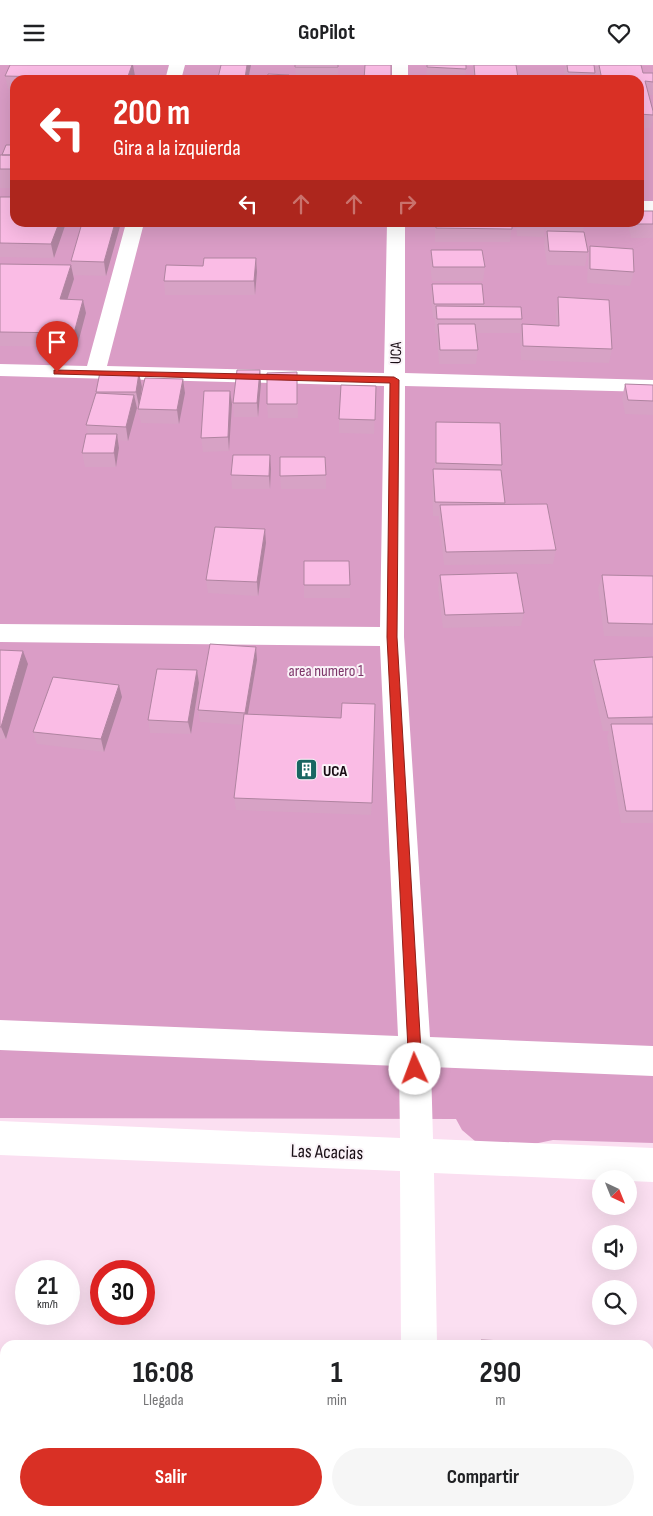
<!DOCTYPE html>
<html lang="es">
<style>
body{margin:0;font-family:"Sofia Sans Condensed",sans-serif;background:#f6f6f6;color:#202124;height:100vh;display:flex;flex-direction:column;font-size:19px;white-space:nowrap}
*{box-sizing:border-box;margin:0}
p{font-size:16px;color:#757577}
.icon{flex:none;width:28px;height:28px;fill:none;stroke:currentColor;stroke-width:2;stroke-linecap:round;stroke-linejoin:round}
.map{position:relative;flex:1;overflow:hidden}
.panel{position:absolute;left:0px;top:1275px;width:654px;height:176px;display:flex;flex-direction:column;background:#fff;border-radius:15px 15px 0 0;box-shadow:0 5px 20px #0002}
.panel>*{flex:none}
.hud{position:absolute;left:10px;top:10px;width:634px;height:152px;border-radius:15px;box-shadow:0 5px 20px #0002;background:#d93025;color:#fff;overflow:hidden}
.needle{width:32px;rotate:137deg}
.fabs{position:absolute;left:592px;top:1105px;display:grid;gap:10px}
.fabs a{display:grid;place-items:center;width:45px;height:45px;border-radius:50%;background:#fff;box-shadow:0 5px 20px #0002;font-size:25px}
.speed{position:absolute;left:15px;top:1195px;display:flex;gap:10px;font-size:25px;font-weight:700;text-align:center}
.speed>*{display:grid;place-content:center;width:65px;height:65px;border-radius:50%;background:#fff;box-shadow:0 5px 20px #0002;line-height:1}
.speed small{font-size:12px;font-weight:400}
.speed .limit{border:8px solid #d22;background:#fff;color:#111}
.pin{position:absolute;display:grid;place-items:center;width:42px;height:42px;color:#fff;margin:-51px -21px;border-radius:50% 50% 50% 0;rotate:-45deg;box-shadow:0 0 5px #0007}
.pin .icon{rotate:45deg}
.me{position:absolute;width:55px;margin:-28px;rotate:358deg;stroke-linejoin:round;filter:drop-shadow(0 0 4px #0008)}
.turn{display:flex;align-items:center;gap:18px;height:105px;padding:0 20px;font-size:22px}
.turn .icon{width:65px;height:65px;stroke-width:2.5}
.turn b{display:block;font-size:35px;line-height:42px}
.lanes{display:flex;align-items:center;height:48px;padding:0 20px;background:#0003;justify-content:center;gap:25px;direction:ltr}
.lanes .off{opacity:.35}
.eta{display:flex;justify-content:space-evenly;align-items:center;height:85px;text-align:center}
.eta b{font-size:30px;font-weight:700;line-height:35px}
.primary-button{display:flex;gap:10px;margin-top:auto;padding:10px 20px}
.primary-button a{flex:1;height:58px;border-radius:30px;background:#d93025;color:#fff;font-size:20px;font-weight:700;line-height:58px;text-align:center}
.primary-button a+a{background:#f6f6f6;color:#202124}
header{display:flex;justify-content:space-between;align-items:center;height:65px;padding:0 20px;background:#fff;font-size:22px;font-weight:700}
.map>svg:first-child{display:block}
.forest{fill:#da9dc6;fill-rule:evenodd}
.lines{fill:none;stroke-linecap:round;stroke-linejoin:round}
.street{fill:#fff;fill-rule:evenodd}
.wall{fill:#d7a2c5}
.shaded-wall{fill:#af84a0}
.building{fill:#fabce5;stroke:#af84a0}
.route{fill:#d93025;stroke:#8d1f18}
.labels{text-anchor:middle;stroke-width:4;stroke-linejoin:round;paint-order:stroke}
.street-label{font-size:16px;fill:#180d14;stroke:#faf3f8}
.park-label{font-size:16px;fill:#7d3569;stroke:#faf3f8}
.poi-label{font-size:16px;font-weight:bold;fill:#180d14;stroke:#faf3f8;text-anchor:start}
.near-street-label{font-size:19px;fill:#180d14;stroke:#faf3f8}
</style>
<header><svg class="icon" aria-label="menu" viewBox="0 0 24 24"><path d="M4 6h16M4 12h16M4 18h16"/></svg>GoPilot<svg class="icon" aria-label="heart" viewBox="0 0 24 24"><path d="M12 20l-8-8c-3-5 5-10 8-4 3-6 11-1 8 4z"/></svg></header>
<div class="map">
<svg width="653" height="1451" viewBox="0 0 653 1451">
<rect width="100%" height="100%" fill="#fbdff1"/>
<path class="forest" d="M0,0H653V1078L553,1075L489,1088L462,1065L456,1054L0,1053ZM15,15H639V158H15Z"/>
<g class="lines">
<path class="street" d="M169,0H185L181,15H165Z
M392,0H408V15H392Z
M639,136H653V146H639Z
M126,158H144L107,301L384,308L387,158H405V308L653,315V327L405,321L404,572L430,972L653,981V1011L431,1002L433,1074L653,1083V1117L629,1116V1114L601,1115L434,1108L437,1280H401L400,1106L0,1090V1056L400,1073L399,1001L0,985V955L398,971L380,581L0,577V559L380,562L384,321L0,311V299L87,301Z
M402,1446H442V1451H402Z"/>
</g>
<path class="wall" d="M10,0H133L135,11L133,15H15V24H8L5,11Z
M221,0H251L248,15H219Z
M295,0H338V15H296Z
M427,0H466L465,15H426Z
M473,0H516L517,15H473Z
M565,0H594L595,8L593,15H565L564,6Z
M596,0H641L643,8H653V30H648L653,46V54L651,63H639V15H597L595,6Z
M15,80V123H0V90H2Z
M0,132L66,158L54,193L0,192Z
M653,146V173H631L628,160L629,158H639Z
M82,158H121L106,211L73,210L71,196Z
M435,158H512L510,177H435Z
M516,158H585L583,167L588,187L585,201L547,200L544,180L546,167L545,163L544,172L517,171Z
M590,181L634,207L630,221L587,218L588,195Z
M431,185L485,202L483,216H432L430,199Z
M256,193L257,207L255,230H165L164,216L203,201Z
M0,199L71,200L74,214L68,234L83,235L86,248L77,282L0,281Z
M432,219L484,239V241L522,254L520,268H476L478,285L476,299H439L437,273V268H435V253H433L431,233Z
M558,232L612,284L609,298L521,295L520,273L522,259L556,261V246Z
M260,305L261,319L258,352H234L233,338Z
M297,307L298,353H268L267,339Z
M139,308L142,322L139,341H136L137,343L128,376L118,375L119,383L116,402H85L82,388L88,369L86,360L96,327Z
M183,314L185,328L179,359L141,358L138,344Z
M625,319L653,320V350L625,349L622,333Z
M376,321L374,369L339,368V354Z
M230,326L232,339L229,386L203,387L201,373Z
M436,357L502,400L501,406L504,439L556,485L553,499L444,500L439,454V451H433L432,418L433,404H435V371Z
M271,404L270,424H232L231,410Z
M326,410V424H281L280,411Z
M266,478L258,531L208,528L206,515Z
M304,496L350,520V533H304Z
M440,510L524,548L521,561L443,563L438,523Z
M602,510L653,511V572L604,571L598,523Z
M0,585L28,599L6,674H0Z
M653,592V758H621L607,672L609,666H603L590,608L594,595Z
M257,595L248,649L372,738L371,750L236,745L234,733L243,660L200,657L198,645Z
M197,605L199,618L191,669L150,668L148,655Z
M119,620L122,632L104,687L37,679L33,667Z"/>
<path class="shaded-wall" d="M132,0H133L135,11L133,15H127V14Z
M247,0H251L248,15H245Z
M59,158H66L54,193L51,179Z
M115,158H121L106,211L104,197Z
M256,193L257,207L255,230L254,216Z
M71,200L74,214L63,248L60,234Z
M83,235L86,248L77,282L74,268Z
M260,305L261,319L258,352L257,338Z
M139,308L142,322L139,341L136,327Z
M183,314L185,328L179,359L177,345Z
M230,326L232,339L229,386L228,372Z
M134,330L137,343L128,376L126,362Z
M117,369L119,383L116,402L114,388Z
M270,390L271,404L270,424L269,411Z
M265,464L266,478L258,531L257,517Z
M256,582L257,595L246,660L245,648Z
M23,586L28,599L6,674L1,662Z
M197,605L199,618L191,669L188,657Z
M119,620L122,632L104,687L101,674Z"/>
<path class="building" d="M10,0H132L127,14L5,11Z
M221,0H247L245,13H218Z
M295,0H338V2H295Z
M365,0H391V15H364Z
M427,0H466V4L427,2Z
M474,0H516L518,13L475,12Z
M567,0H594L595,8L568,7Z
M599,0H641L643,8H653V17L645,16L653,46V50L639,49V15H602Z
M268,9L289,10L288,15H267Z
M6,80H15V90H2Z
M0,90H15V104H0Z
M0,132H15V158H59L51,179L0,178Z
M639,146H653V159H635L634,158H639Z
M82,158H115L104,197L71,196Z
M436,158H512V164L436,163Z
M519,158H546V159Z
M547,166L584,167L588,187L549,186Z
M590,181L633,184L634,207L590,204Z
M431,185H482L485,202H433Z
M204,193H256L254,216H164L166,200L203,201Z
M0,199L71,200L60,234L83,235L74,268L0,267Z
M432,219H482L484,239H434Z
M558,232L609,235L612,284L523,281L522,259L559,261Z
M436,241L521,242L522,254H437Z
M438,259H475L478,285H440Z
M237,305H260L257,338H233Z
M100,307L139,308L136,327H96Z
M297,307V339H267V308Z
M145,313L183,314L177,345L138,344Z
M625,319L653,320V336L628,335Z
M341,320L376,321L375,355L339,354Z
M204,326H230L228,372L201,373Z
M96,328L134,330L126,362L86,360Z
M436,357L500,358L502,400L436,398Z
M86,369H117L114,388H82Z
M233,390H270L269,411L231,410Z
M280,392H325L326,410L280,411Z
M433,404L501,405L505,438L435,437Z
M547,439L556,485L446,487L440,440Z
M215,462L265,464L257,517L206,515Z
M304,496H349L350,520H304Z
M517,508L524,548L445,550L440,510Z
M602,510L653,511V559L608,558Z
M210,579L256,582L245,648L198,645Z
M0,585L23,586L1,662H0Z
M653,592V652L608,653L594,595Z
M157,604L197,605L188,657L148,655Z
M53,612L119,620L101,674L33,667Z
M342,638L375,639L372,738L234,733L244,649L341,653Z
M611,659H653V746H626Z
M481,1275L531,1277V1280H481Z"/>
<path class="route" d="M54,305L394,312L399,315L397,572L422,1004L420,1009L415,1010L411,1009L409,1004L387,572L390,318L57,309H54Z"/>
<defs>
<symbol id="building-square" viewBox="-11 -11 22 22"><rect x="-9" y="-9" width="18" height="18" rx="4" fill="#196662" stroke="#faf3f8"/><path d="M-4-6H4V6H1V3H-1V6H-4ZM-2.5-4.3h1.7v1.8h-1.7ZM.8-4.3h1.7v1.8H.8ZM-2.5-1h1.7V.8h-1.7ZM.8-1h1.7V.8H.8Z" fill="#fff"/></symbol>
</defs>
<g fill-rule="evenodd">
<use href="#building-square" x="294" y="692" width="25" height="25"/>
</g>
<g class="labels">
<g class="street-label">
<text transform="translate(395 288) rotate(-89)" y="6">UCA</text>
</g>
<g class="park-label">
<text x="326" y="611">area numero 1</text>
</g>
<g class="poi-label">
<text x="323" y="711">UCA</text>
</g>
<g class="near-street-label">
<text transform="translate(327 1086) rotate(2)" y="7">Las Acacias</text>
</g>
</g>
</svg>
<div class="fabs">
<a><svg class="needle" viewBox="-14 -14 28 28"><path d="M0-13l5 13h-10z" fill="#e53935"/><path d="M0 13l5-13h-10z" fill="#757577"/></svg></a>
<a><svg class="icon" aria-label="sound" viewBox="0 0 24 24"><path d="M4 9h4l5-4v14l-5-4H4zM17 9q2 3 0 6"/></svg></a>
<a><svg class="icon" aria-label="search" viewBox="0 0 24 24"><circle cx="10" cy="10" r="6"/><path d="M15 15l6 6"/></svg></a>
</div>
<div class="speed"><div>21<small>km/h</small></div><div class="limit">30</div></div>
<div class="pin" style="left:57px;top:307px;background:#d93025"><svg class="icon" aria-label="arrive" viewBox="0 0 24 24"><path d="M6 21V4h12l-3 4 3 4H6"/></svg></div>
<svg class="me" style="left:415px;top:1004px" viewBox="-20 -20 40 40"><circle r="19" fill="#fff"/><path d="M0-13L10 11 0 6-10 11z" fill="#d93025"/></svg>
<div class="hud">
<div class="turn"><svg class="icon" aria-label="left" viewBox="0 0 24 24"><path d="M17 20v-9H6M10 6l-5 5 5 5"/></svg><div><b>200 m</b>Gira a la izquierda</div></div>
<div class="lanes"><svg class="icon" aria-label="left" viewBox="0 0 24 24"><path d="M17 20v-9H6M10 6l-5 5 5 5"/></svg><svg class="icon off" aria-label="ahead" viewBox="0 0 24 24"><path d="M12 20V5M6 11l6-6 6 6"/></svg><svg class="icon off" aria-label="ahead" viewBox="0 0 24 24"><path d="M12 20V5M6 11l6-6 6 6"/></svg><svg class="icon off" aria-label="right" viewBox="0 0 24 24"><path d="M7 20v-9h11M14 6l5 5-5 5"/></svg></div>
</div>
<section class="panel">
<div class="eta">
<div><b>16:08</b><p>Llegada</p></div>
<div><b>1</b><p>min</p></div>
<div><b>290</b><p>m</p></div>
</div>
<div class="primary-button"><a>Salir</a><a>Compartir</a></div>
</section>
</div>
